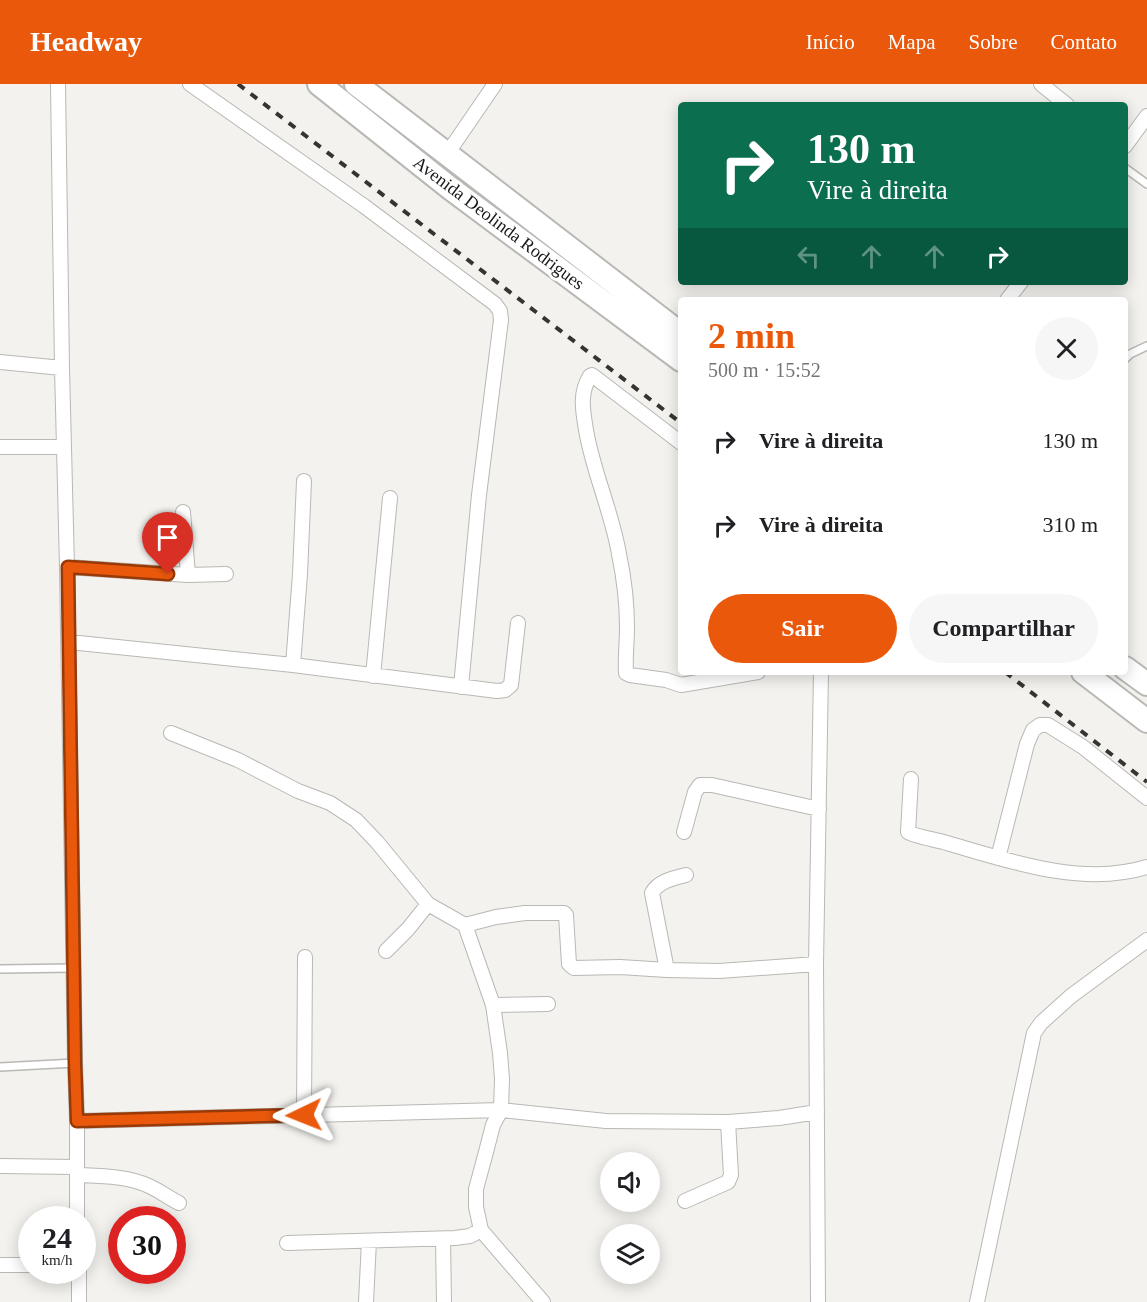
<!DOCTYPE html>
<html lang="pt">
<meta charset="utf-8">
<style>
body{margin:0;font-family:Georgia,serif;background:#f6f6f6;color:#202124;height:100vh;display:flex;flex-direction:column;font-size:22px;white-space:nowrap}
*{box-sizing:border-box;margin:0}
p{font-size:20px;color:#757577}
.icon{flex:none;width:33px;height:33px;fill:none;stroke:currentColor;stroke-width:2;stroke-linecap:round;stroke-linejoin:round}
.map{position:relative;flex:1;overflow:hidden}
.panel{position:absolute;left:678px;top:213px;width:450px;height:378px;display:flex;flex-direction:column;background:#fff;border-radius:6px;box-shadow:0 3px 15px #0003}
.panel>*{flex:none}
.top-card{position:absolute;left:678px;top:18px;width:450px;height:183px;border-radius:6px;box-shadow:0 3px 15px #0003;background:#0b6e4f;color:#fff;overflow:hidden}
.buttons{position:absolute;left:600px;top:1068px;display:grid;gap:12px}
.buttons a{display:grid;place-items:center;width:60px;height:60px;border-radius:50%;background:#fff;box-shadow:0 3px 15px #0003;font-size:30px}
.speed{position:absolute;left:18px;top:1122px;display:flex;gap:12px;font-size:30px;font-weight:700;text-align:center}
.speed>*{display:grid;place-content:center;width:78px;height:78px;border-radius:50%;background:#fff;box-shadow:0 3px 15px #0003;line-height:1}
.speed small{font-size:15px;font-weight:400}
.speed .limit{border:9px solid #d22;background:#fff;color:#111}
.pin{position:absolute;display:grid;place-items:center;width:51px;height:51px;color:#fff;margin:-62px -26px;border-radius:50% 50% 50% 0;rotate:-45deg;box-shadow:0 0 6px #0007}
.pin .icon{rotate:45deg}
.me{position:absolute;width:66px;margin:-33px;rotate:268deg;stroke-linejoin:round;filter:drop-shadow(0 0 4px #0008)}
.turn{display:flex;align-items:center;gap:21px;height:126px;padding:0 30px;font-size:27px}
.turn .icon{width:78px;height:78px;stroke-width:2.5}
.turn b{display:block;font-size:42px;line-height:51px}
.lanes{display:flex;align-items:center;height:57px;padding:0 30px;background:#0003;justify-content:center;gap:30px;direction:ltr}
.lanes .off{opacity:.35}
.round{display:grid;place-items:center;flex:none;width:63px;height:63px;border-radius:32px;background:#f6f6f6}
.summary{display:flex;align-items:center;justify-content:space-between;height:102px;padding:0 30px}
h1{font-size:36px;font-weight:600;line-height:45px;color:#ea580c}
.button{display:flex;gap:12px;margin-top:auto;padding:12px 30px}
.button a{flex:1;height:69px;border-radius:36px;background:#ea580c;color:#fff;font-size:24px;font-weight:600;line-height:69px;text-align:center}
.button a+a{background:#f6f6f6;color:#202124}
ul{padding:0;list-style:none}
li{display:flex;align-items:center;gap:18px;height:84px;padding:0 30px}
li div{flex:1}
li b{display:block;font-size:22px}
li em{font-style:normal}
header{display:flex;align-items:center;gap:36px;box-sizing:border-box;height:84px;padding:0 30px;background:#ea580c;color:#fff}
header strong{font-size:28px}
nav{display:flex;gap:33px;margin-inline-start:auto;font-size:21px}
.map>svg:first-child{display:block}
.lines{fill:none;stroke-linecap:round;stroke-linejoin:round}
.service-casing{stroke:#b9b8b4;stroke-width:10}
.minor-casing{stroke:#b9b8b4;stroke-width:16}
.trunk-casing{stroke:#b9b8b4;stroke-width:26}
.service{stroke:#fff;stroke-width:7}
.minor{stroke:#fff;stroke-width:14}
.trunk{stroke:#fff;stroke-width:22}
.rail{stroke:#353432;stroke-width:4;stroke-dasharray:8 8;stroke-linecap:butt}
.route-casing{stroke:#983908;stroke-width:15}
.route{stroke:#ea580c;stroke-width:10}
.labels{text-anchor:middle;stroke-width:6;stroke-linejoin:round;paint-order:stroke}
.street-label{font-size:18px;fill:#181816;stroke:#fff}
</style>
<header>
<strong>Headway</strong>
<nav><a>Início</a><a>Mapa</a><a>Sobre</a><a>Contato</a></nav>
</header>
<div class="map">
<svg width="1147" height="1218" viewBox="0 0 1147 1218">
<rect width="100%" height="100%" fill="#f3f2ee"/>
<g class="lines">
<defs>
<path id="service" d="M1125,84L1147,100
M1125,275L1130,270L1147,262
M0,885L74,884
M0,983L75,979"/>
<path id="minor" d="M58,0L62,284L67,483L75,979L77,1037V1136
M190,0L364,122L495,220L500,227L501,236L479,411L461,603
M1041,0L1067,21
M1125,62L1147,32
M447,70L495,0
M1007,216L1021,198
M0,278L62,284
M681,359L592,291L590,292C579,310 583,327 586,346C593,388 612,428 619,470C624,494 627,519 627,543C627,559 625,574 626,589L630,591L666,596L681,601L758,588
M0,363H64
M183,428L188,491
M67,483L188,491L226,490
M69,558L293,581L497,607L505,606L511,601L518,539
M293,581L300,490L304,397
M373,592L390,414
M171,649L238,676L298,707L330,719L356,736L377,758L428,820L465,841L496,833L525,829H564L566,831L569,880L574,884L620,883L667,886L719,887L816,880
M911,695L908,748C913,752 938,756 947,759C1009,777 1083,803 1147,783
M684,748L695,708L700,701H712L819,725
M998,774L1027,660L1033,646L1040,641H1048L1083,663L1147,714
M465,841L493,921L500,969L502,995L501,1026L493,1041L486,1068L476,1105V1123L481,1146L543,1218
M386,867L408,845L428,820
M667,886L652,809C658,797 674,794 686,791
M493,921L548,920
M304,1031L305,873
M77,1037L501,1026L606,1037L728,1038L779,1034L817,1028
M0,1082L77,1083
M78,1091C101,1092 128,1092 149,1102C160,1107 169,1114 179,1119
M685,1117L728,1098L731,1091L728,1038
M443,1155L444,1218
M287,1159L455,1154L470,1152L481,1146
M0,1181H32
M79,1186V1218
M366,1218L369,1157
M818,1218L816,880L821,588
M977,1218L1034,949L1041,939L1071,912L1147,856"/>
<path id="trunk" d="M319,0L450,104L681,276
M356,0L681,250
M1125,584L1147,600
M1083,588L1147,637"/>
</defs>
<use href="#service" class="service-casing"/>
<use href="#minor" class="minor-casing"/>
<use href="#trunk" class="trunk-casing"/>
<use href="#service" class="service"/>
<use href="#minor" class="minor"/>
<use href="#trunk" class="trunk"/>
<path class="rail" d="M238,0L681,339
M1005,588L1147,698"/>
</g>
<g class="lines">
<defs>
<path id="route" d="M168,490L68,483L75,979L77,1037L304,1031"/>
</defs>
<use href="#route" class="route-casing"/>
<use href="#route" class="route"/>
</g>
<g class="labels">
<g class="street-label">
<text transform="translate(499 139) rotate(37)" y="6">Avenida Deolinda Rodrigues</text>
</g>
</g>
</svg>
<div class="buttons">
<a><svg class="icon" aria-label="sound" viewBox="0 0 24 24"><path d="M4 9h4l5-4v14l-5-4H4zM17 9q2 3 0 6"/></svg></a>
<a><svg class="icon" aria-label="layers" viewBox="0 0 24 24"><path d="M12 4l9 5-9 5-9-5zM3 14l9 5 9-5"/></svg></a>
</div>
<div class="speed"><div>24<small>km/h</small></div><div class="limit">30</div></div>
<div class="pin" style="left:168px;top:490px;background:#d93025"><svg class="icon" aria-label="arrive" viewBox="0 0 24 24"><path d="M6 21V4h12l-3 4 3 4H6"/></svg></div>
<svg class="me" style="left:304px;top:1031px" viewBox="-20 -20 40 40"><path d="M0-17L14 15 0 8-14 15z" fill="#ea580c" stroke="#fff" stroke-width="4"/></svg>
<div class="top-card">
<div class="turn"><svg class="icon" aria-label="right" viewBox="0 0 24 24"><path d="M7 20v-9h11M14 6l5 5-5 5"/></svg><div><b>130 m</b>Vire à direita</div></div>
<div class="lanes"><svg class="icon off" aria-label="left" viewBox="0 0 24 24"><path d="M17 20v-9H6M10 6l-5 5 5 5"/></svg><svg class="icon off" aria-label="ahead" viewBox="0 0 24 24"><path d="M12 20V5M6 11l6-6 6 6"/></svg><svg class="icon off" aria-label="ahead" viewBox="0 0 24 24"><path d="M12 20V5M6 11l6-6 6 6"/></svg><svg class="icon" aria-label="right" viewBox="0 0 24 24"><path d="M7 20v-9h11M14 6l5 5-5 5"/></svg></div>
</div>
<section class="panel">
<div class="summary"><div><h1>2 min</h1><p>500 m · 15:52</p></div><a class="round"><svg class="icon" aria-label="close" viewBox="0 0 24 24"><path d="M6 6l12 12M18 6L6 18"/></svg></a></div>
<ul>
<li><svg class="icon" aria-label="right" viewBox="0 0 24 24"><path d="M7 20v-9h11M14 6l5 5-5 5"/></svg><div><b>Vire à direita</b></div><em>130 m</em></li>
<li><svg class="icon" aria-label="right" viewBox="0 0 24 24"><path d="M7 20v-9h11M14 6l5 5-5 5"/></svg><div><b>Vire à direita</b></div><em>310 m</em></li>
</ul>
<div class="button"><a>Sair</a><a>Compartilhar</a></div>
</section>
</div>
